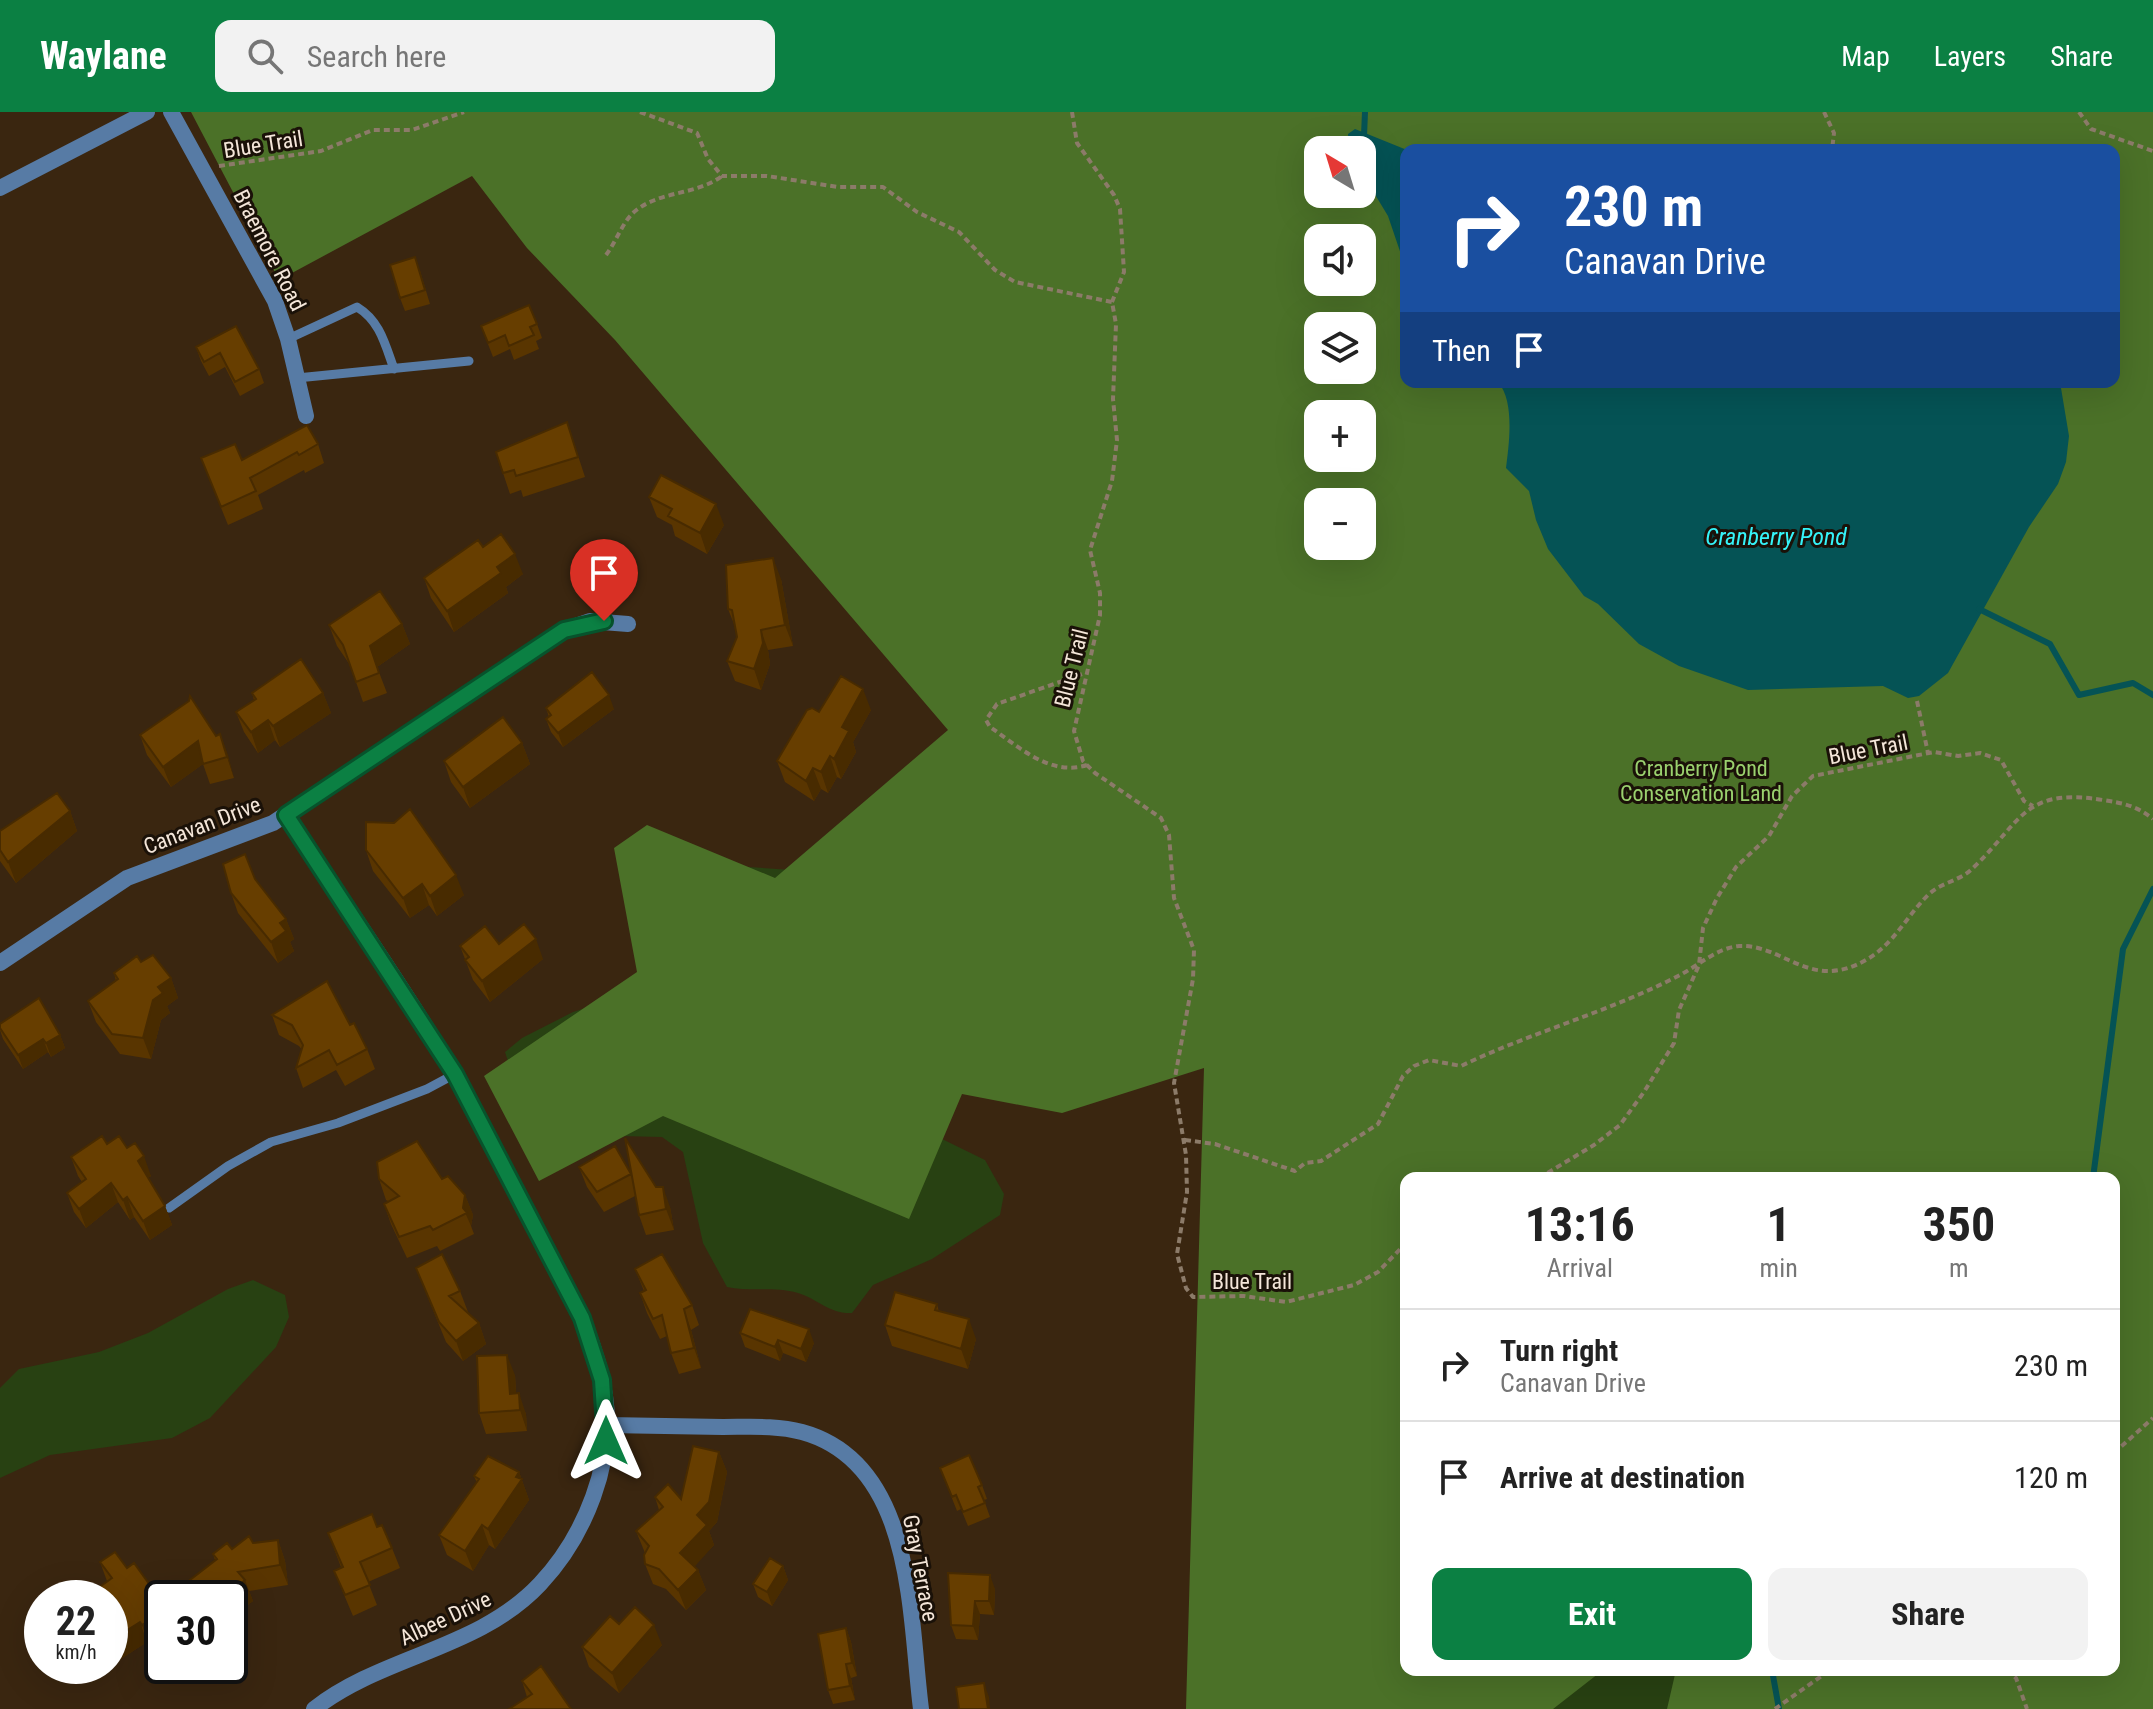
<!DOCTYPE html>
<meta charset="utf-8">
<style>
body{margin:0;font-family:"Roboto Condensed",sans-serif;background:#f2f2f2;color:#222;height:100vh;display:flex;flex-direction:column;font-size:30px;white-space:nowrap}
*{box-sizing:border-box;margin:0}
p{font-size:26px;color:#767676}
.icon{flex:none;width:44px;height:44px;fill:none;stroke:currentColor;stroke-width:2;stroke-linecap:round;stroke-linejoin:round}
.map{position:relative;flex:1;overflow:hidden}
.sheet{position:absolute;left:1400px;top:1060px;width:720px;height:504px;display:flex;flex-direction:column;background:#fff;border-radius:16px;box-shadow:0 8px 32px #0002}
.sheet>*{flex:none}
.top-card{position:absolute;left:1400px;top:32px;width:720px;height:244px;border-radius:16px;box-shadow:0 8px 32px #0002;background:#1a4fa0;color:#fff;overflow:hidden}
.needle{width:52px;rotate:322deg}
.controls{position:absolute;left:1304px;top:24px;display:grid;gap:16px}
.controls a{display:grid;place-items:center;width:72px;height:72px;border-radius:16px;background:#fff;box-shadow:0 8px 32px #0002;font-size:40px}
.speed{position:absolute;left:24px;top:1468px;display:flex;gap:16px;font-size:40px;font-weight:700;text-align:center}
.speed>*{display:grid;place-content:center;width:104px;height:104px;border-radius:50%;background:#fff;box-shadow:0 8px 32px #0002;line-height:1}
.speed small{font-size:20px;font-weight:400}
.speed .limit{border:4px solid #111;border-radius:12px;background:#fff;color:#111}
.pin{position:absolute;display:grid;place-items:center;width:68px;height:68px;color:#fff;margin:-82px -34px;border-radius:50% 50% 50% 0;rotate:-45deg;box-shadow:0 0 8px #0007}
.pin .icon{rotate:45deg}
.me{position:absolute;width:88px;margin:-44px;rotate:0deg;stroke-linejoin:round;filter:drop-shadow(0 0 6px #0008)}
.turn{display:flex;align-items:center;gap:28px;height:168px;padding:0 32px;font-size:36px}
.turn .icon{width:104px;height:104px;stroke-width:2.5}
.turn b{display:block;font-size:56px;line-height:68px}
.then{display:flex;align-items:center;height:76px;padding:0 32px;background:#0003;gap:16px;font-size:30px}
.eta{display:flex;justify-content:space-evenly;align-items:center;height:136px;text-align:center}
.eta b{font-size:48px;font-weight:700;line-height:56px}
.primary-button{display:flex;gap:16px;margin-top:auto;padding:16px 32px}
.primary-button a{flex:1;height:92px;border-radius:16px;background:#0b8043;color:#fff;font-size:32px;font-weight:700;line-height:92px;text-align:center}
.primary-button a+a{background:#f2f2f2;color:#222}
ul{padding:0;list-style:none}
li{display:flex;align-items:center;gap:24px;height:112px;padding:0 32px;border-top:2px solid #e0e0e0}
li div{flex:1}
li b{display:block;font-size:30px}
li em{font-style:normal}
header{display:flex;align-items:center;gap:48px;box-sizing:border-box;height:112px;padding:0 40px;background:#0b8043;color:#fff}
header strong{font-size:38px}
nav{display:flex;gap:44px;margin-inline-start:auto;font-size:28px}
.search{width:560px;height:72px;background:#f2f2f2;display:flex;align-items:center;gap:20px;box-sizing:border-box;padding:0 28px;border-radius:16px;color:#767676;font-size:30px}
.map>svg:first-child{display:block}
.green{fill:#284112}
.forest{fill:#4b7128;fill-rule:evenodd}
.water{fill:#055355}
.lines{fill:none;stroke-linecap:round;stroke-linejoin:round}
.stream{stroke:#055355;stroke-width:6}
.path{stroke:#8c7b69;stroke-width:4;stroke-dasharray:6 4;stroke-linecap:butt}
.lane{stroke:#577ba5;stroke-width:9}
.street{stroke:#577ba5;stroke-width:16}
.wall{fill:#593500}
.shaded-wall{fill:#482b00}
.building{fill:#673e00;stroke:#482b00;stroke-width:2}
.route-casing{stroke:#07532c;stroke-width:20}
.route{stroke:#0b8043;stroke-width:14}
.labels{text-anchor:middle;stroke-width:6;stroke-linejoin:round;paint-order:stroke}
.street-label{font-size:22px;fill:#f4e6d9;stroke:#1a1108}
.park-label{font-size:22px;fill:#9ad16e;stroke:#1a1108}
.water-label{font-size:24px;font-style:italic;fill:#35f4f9;stroke:#1a1108}
</style>
<header>
<strong>Waylane</strong>
<div class="search"><svg class="icon" aria-label="search" viewBox="0 0 24 24"><circle cx="10" cy="10" r="6"/><path d="M15 15l6 6"/></svg>Search here</div>
<nav><a>Map</a><a>Layers</a><a>Share</a></nav>
</header>
<div class="map">
<svg width="2153" height="1597" viewBox="0 0 2153 1597">
<rect width="100%" height="100%" fill="#3a2610"/>
<path class="green" d="M734,754L836,761L1002,892L940,1026L985,1048L1004,1082L1000,1103L932,1147L873,1173L852,1201C829,1202 818,1187 798,1181C774,1174 751,1180 727,1175L703,1131L683,1040L662,1025L620,1024L518,980L505,940L522,926L573,900L610,888L646,863Z
M253,1168L285,1183L289,1205L276,1235L210,1306L172,1326L50,1343L0,1366V1276L19,1257L99,1240L148,1221L228,1177Z
M1446,1558H1806L1753,1597H1454Z"/>
<path class="forest" d="M191,0H2153V1597H1667L1676,1558H2114V1066H1406V1558H1603L1553,1597H1186L1204,956L1062,1001L962,982L909,1107L663,1004L539,1069L484,964L637,860L614,736L647,713L775,766L948,618L615,228L527,136L472,64L279,168ZM1318,38H1362V82H1318ZM1406,38H2114V270H1406ZM1318,126H1362V170H1318ZM1318,214H1362V258H1318ZM1318,302H1362V346H1318ZM1318,390H1362V434H1318Z"/>
<path class="water" d="M1355,17L1407,38L1406,157L1388,104L1362,61V38H1349L1348,22Z
M1498,270H2060L2069,324L2066,350L2058,372L2029,415L1948,561L1919,584L1908,586L1883,574L1748,578L1679,554L1639,532L1598,492L1584,484L1548,437L1536,408L1529,379L1506,356C1509,332 1515,289 1498,270Z"/>
<g class="lines">
<path class="stream" d="M1364,24L1365,0
M1979,497L2050,532L2079,583L2133,571L2153,583
M2093,1066L2123,837L2153,777
M1772,1558L1779,1597"/>
<path class="path" d="M640,0L697,21L708,47L722,64H767L838,75H883L917,100L959,120L995,158L1015,170L1112,190L1116,212L1113,287L1117,328L1112,369L1090,438L1100,481V503L1074,619L1083,649L1095,661L1161,706L1169,723L1174,786L1194,838L1193,867L1174,971L1186,1043L1187,1080L1177,1142L1186,1176L1193,1185L1244,1184L1286,1190L1354,1173L1378,1160L1406,1131
M1072,0L1077,31L1114,83L1120,97L1124,160L1112,190
M1824,0L1834,21L1832,38
M2079,0L2091,17L2153,39
M219,54L321,39L373,18H412L464,0
M606,143C616,130 622,111 634,100C660,78 695,84 722,64
M1917,589L1928,641
M1087,653C1050,665 1018,634 990,615L986,608L997,592L1088,560
M1185,1028L1215,1032L1295,1059L1305,1051L1321,1049L1378,1012L1403,964L1414,954L1429,948L1461,954C1532,920 1609,900 1680,863C1699,853 1717,836 1739,834C1784,832 1810,880 1866,848C1894,832 1906,805 1928,783C1941,770 1961,769 1974,755C2022,709 2024,675 2103,688C2123,691 2137,694 2153,707
M1539,1066L1594,1033L1620,1013L1644,980L1674,931L1679,898L1699,853L1703,816L1717,786L1736,755L1769,724L1792,684L1813,664L1934,640L1958,644L1980,641L2001,648L2024,689L2033,694
M2114,1341L2153,1306
M2007,1558L2016,1566L2027,1597
M1775,1597L1830,1558"/>
<path class="lane" d="M288,227L357,195C380,209 385,232 394,257
M297,266L469,249
M169,1096L228,1054L271,1030L338,1011L427,977L455,962"/>
<path class="street" d="M171,0L275,189L288,227L306,304
M0,76L147,0
M286,703C338,782 393,860 442,941C476,998 505,1058 536,1117C563,1170 597,1223 605,1284C615,1350 585,1424 540,1472C478,1538 383,1543 314,1597
M0,851L127,766L273,711L564,518L590,509L628,512
M607,1313C646,1314 684,1314 723,1315C749,1315 776,1313 802,1320C915,1351 909,1503 921,1597"/>
</g>
<path class="wall" d="M420,159L430,192L405,199L400,186Z
M537,212L542,226L536,229L539,237L514,248L510,237L493,245L481,214Z
M236,214L259,257L264,271L240,284L225,255L209,264L201,249L196,235Z
M567,310L585,365L523,385L521,378L510,382L503,361Z
M318,332L324,351L305,361L304,358L258,383L263,397L228,413L201,346L242,348Z
M649,385L724,413L707,442L675,424L672,413L657,405Z
M483,435L523,462L506,475L508,481L454,520L431,486L424,466Z
M781,467L793,534L768,538L770,552L761,578L735,569L727,549L737,525L736,517L728,497Z
M402,512L410,532L377,555L387,581L363,590L350,553L337,534L329,513Z
M252,581H323L331,601L280,635L275,628L258,641L244,620L236,600L254,588Z
M546,596L614,597L563,635L551,620L546,607L549,605Z
M871,598L853,630L856,640L841,667L837,665L828,681L821,677L814,689L785,670L777,649L819,600Z
M220,622L234,666L210,672L203,652L171,675L147,643L140,623L216,624Z
M522,631L530,652L470,696L451,670L444,649Z
M70,699L77,719L16,771L0,749V719Z
M366,738L464,783L437,804L429,793L410,806L373,759Z
M255,767L286,807L294,827L290,830L294,839L278,851L238,801L231,781Z
M499,832L543,847L490,890L473,868L460,834Z
M141,850L171,866L178,886L167,894L170,901L161,908L151,947L120,942L96,910L88,889L116,869L114,861Z
M272,903L350,913L367,937L375,957L345,974L336,958L303,976L296,956L302,938L299,934L279,923Z
M0,912L60,923L65,936L51,945L48,940L23,957L3,927L0,918Z
M107,1032L127,1036L151,1064L148,1066L165,1094L172,1113L150,1128L134,1105L130,1108L118,1090L86,1116L74,1100L67,1081L82,1070L78,1064L71,1045Z
M579,1055L631,1062L670,1095L674,1118L646,1123L639,1103L635,1084L604,1100L587,1075Z
M379,1067H442L465,1083L473,1103L471,1114L474,1122L440,1139L437,1134L407,1146L391,1112L384,1092L388,1089L386,1088Z
M416,1156L460,1179L468,1200H467L479,1211L486,1232L463,1249L446,1230Z
M635,1157L692,1193L699,1213L691,1218L701,1256L679,1262L671,1241L667,1224L660,1227L647,1201L640,1181L644,1179Z
M937,1192L939,1200L976,1227L968,1257L892,1234L885,1213Z
M740,1221L814,1231L806,1250L783,1241L780,1249L745,1235Z
M515,1263L516,1282L526,1302L527,1319L486,1322L479,1301Z
M719,1340L727,1360L717,1410L709,1419L714,1433L694,1454L698,1458L706,1478L686,1498L666,1477L653,1472L645,1452V1441L636,1419L659,1398L655,1385L681,1387Z
M940,1356L982,1373L987,1387L984,1388L990,1405L968,1414L961,1397L957,1399Z
M519,1360L529,1388L495,1437L489,1433L473,1459L447,1443L439,1423L477,1371L474,1364Z
M377,1415L392,1436L400,1456L368,1470L377,1493L353,1504L334,1459L341,1455L328,1421Z
M278,1428L285,1449L288,1473L249,1479L253,1489L237,1501L242,1514L230,1486H196L190,1468L215,1448L213,1442L253,1431Z
M100,1450L127,1456L149,1533L147,1530L110,1554V1486L107,1469Z
M783,1454L788,1468L772,1494L758,1485L753,1472Z
M948,1461L995,1477L994,1503L980,1502L978,1528L956,1527L951,1513Z
M619,1512L662,1533L619,1581L589,1555L582,1535Z
M846,1516L851,1530L857,1564L851,1566L855,1588L833,1592L828,1578Z
M522,1569L571,1597L527,1585Z"/>
<path class="shaded-wall" d="M716,392L724,413L707,442L700,421Z
M515,442L523,462L506,475L508,481L454,520L447,499L497,455Z
M773,446L781,467L793,534L785,513Z
M402,512L410,532L377,555L370,534Z
M761,518L768,538L770,552L761,578L754,557Z
M863,577L871,598L853,630L856,640L841,667L834,647L842,615Z
M323,581L331,601L280,635L273,614Z
M609,583L614,597L563,635L558,621Z
M268,608L275,628L258,641L251,620Z
M220,622L228,643L234,666L227,645Z
M198,629L206,650L171,675L163,655Z
M522,631L530,652L470,696L463,675Z
M830,644L837,665L828,681L821,660Z
M813,656L821,677L814,689L806,669Z
M70,699L77,719L16,771L8,750Z
M456,763L464,783L437,804L430,784Z
M422,772L429,793L410,806L403,786Z
M286,807L294,827L290,830L294,839L278,851L271,830L280,811Z
M536,827L543,847L490,890L482,869Z
M171,866L178,886L167,894L170,901L161,908L151,947L143,926L153,888L158,875Z
M60,923L65,936L51,945L46,931Z
M43,927L48,940L23,957L18,943Z
M144,1044L151,1064L145,1068L138,1049Z
M111,1071L118,1090L86,1116L79,1097Z
M663,1075L670,1095L674,1118L666,1097Z
M465,1083L473,1103L471,1114L463,1096Z
M127,1085L134,1105L130,1108L123,1088Z
M165,1094L172,1113L150,1128L143,1109Z
M684,1197L691,1218L701,1256L694,1236Z
M969,1207L976,1227L968,1257L961,1237Z
M479,1211L486,1232L463,1249L456,1229Z
M809,1217L814,1231L806,1250L801,1237Z
M778,1228L783,1241L780,1249L775,1235Z
M507,1243L515,1263L517,1298L510,1282Z
M519,1281L526,1302L527,1319L520,1298Z
M719,1340L727,1360L717,1410L709,1419L714,1433L688,1462L680,1441L697,1403Z
M519,1360L529,1388L495,1437L488,1417Z
M482,1413L489,1433L473,1459L465,1439Z
M278,1428L285,1449L288,1473L280,1453Z
M783,1454L788,1468L772,1494L767,1480Z
M698,1458L706,1478L686,1498L678,1478Z
M990,1463L995,1477L994,1503L989,1489Z
M245,1468L253,1489L237,1501L242,1514L230,1525V1486H228L227,1483Z
M975,1489L980,1502L978,1528L973,1514Z
M162,1500V1525L149,1533L142,1513Z
M140,1510L147,1530L110,1554V1529Z
M654,1513L662,1533L619,1581L612,1561Z
M846,1516L851,1530L857,1564L852,1551Z
M846,1552L851,1566L855,1588L850,1574Z
M94,1554H110L97,1562Z
M984,1571L989,1585L990,1597H988Z"/>
<path class="building" d="M415,145L425,178L400,186L390,153Z
M529,193L537,212L530,215L534,223L509,234L505,223L488,231L481,214Z
M236,214L259,257L235,270L220,241L204,250L196,235Z
M567,310L578,345L516,364L514,358L503,361L496,340Z
M307,313L318,332L299,343L297,340L250,366L256,379L221,395L201,346L235,332L242,348Z
M661,363L716,392L700,421L668,404L672,397L649,385Z
M501,422L515,442L497,455L501,461L447,499L424,466L478,428L483,435Z
M773,446L785,513L761,518L763,531L754,557L727,549L737,525L732,498L728,497L726,453Z
M380,479L402,512L370,534L379,561L356,570L343,533L329,513Z
M301,547L323,581L273,614L268,608L251,620L236,600L256,587L252,581Z
M592,560L609,583L558,621L546,607L551,603L546,596Z
M841,564L863,577L842,615L849,619L834,647L830,644L821,660L813,656L806,669L777,649L807,598L812,596L819,600Z
M190,584L216,624L220,622L227,645L203,652L198,629L163,655L140,623L189,589Z
M503,605L522,631L463,675L444,649Z
M57,681L70,699L8,750L0,738V719Z
M410,697L456,763L430,784L422,772L403,786L366,738V710L394,711Z
M245,742L255,767L286,807L280,811L286,819L271,830L231,781L223,752Z
M524,812L536,827L482,869L465,848L469,845L460,834L485,814L499,832Z
M153,843L171,866L158,875L163,881L153,888L143,926L112,922L88,889L118,867L114,861L137,844L141,850Z
M327,869L350,913L354,911L367,937L337,953L329,938L296,956L303,933L292,913L272,903Z
M39,886L60,923L46,931L43,927L18,943L0,916V912Z
M102,1024L107,1032L119,1024L127,1036L135,1031L144,1044L138,1049L165,1094L143,1109L127,1085L123,1088L111,1071L79,1097L67,1081L86,1067L71,1045Z
M625,1026L656,1075H663L666,1097L639,1103Z
M417,1029L442,1067L448,1064L465,1083L463,1096L467,1101L433,1118L430,1114L399,1125L384,1092L399,1084L379,1067L377,1050Z
M615,1034L631,1062L597,1080L579,1055Z
M442,1142L460,1179L449,1184L479,1211L456,1229L439,1210L416,1156Z
M662,1142L692,1193L684,1197L694,1236L671,1241L662,1203L653,1207L640,1181L646,1178L635,1157Z
M895,1180L937,1192L935,1198L969,1207L961,1237L885,1213Z
M750,1197L809,1217L801,1237L778,1228L775,1235L740,1221Z
M507,1243L510,1282L519,1281L520,1298L479,1301L477,1244Z
M693,1334L719,1340L709,1390L697,1403L707,1413L680,1441L698,1458L678,1478L659,1457L645,1452L644,1443L649,1434L636,1419L663,1395L655,1385L668,1372L681,1387Z
M969,1343L982,1373L978,1375L985,1391L963,1400L956,1383L952,1385L940,1356Z
M488,1344L519,1360L516,1365L522,1367L488,1417L482,1413L465,1439L439,1423L479,1367L474,1364Z
M372,1402L377,1415L382,1413L392,1436L360,1450L370,1473L345,1483L334,1459L343,1455L328,1421Z
M249,1424L253,1431L278,1428L280,1453L238,1460L245,1468L227,1483L229,1486H204L190,1468L217,1447L213,1442L227,1431L232,1437Z
M115,1440L127,1456L134,1451L162,1490V1500L142,1513L140,1510L110,1529V1486H84L112,1466L100,1450Z
M770,1446L783,1454L767,1480L753,1472Z
M948,1461L990,1463L989,1489H975L973,1514L951,1513Z
M230,1487L235,1494L230,1498Z
M635,1495L654,1513L612,1561L582,1535L610,1504L619,1512Z
M846,1516L852,1551L846,1552L850,1574L828,1578L818,1522Z
M541,1554L571,1597H509L532,1582L522,1569Z
M984,1571L988,1597H959L956,1575Z"/>
<g class="lines">
<defs>
<path id="route" d="M604,509L564,518L286,703L455,962L582,1206L602,1268L606,1329"/>
</defs>
<use href="#route" class="route-casing"/>
<use href="#route" class="route"/>
</g>
<g class="labels">
<g class="street-label">
<text transform="translate(263 32) rotate(-9)" y="8">Blue Trail</text>
<text transform="translate(270 138) rotate(63)" y="8">Braemore Road</text>
<text transform="translate(1071 556) rotate(-76)" y="8">Blue Trail</text>
<text transform="translate(1868 637) rotate(-11)" y="8">Blue Trail</text>
<text transform="translate(202 713) rotate(-21)" y="8">Canavan Drive</text>
<text x="1252" y="1177">Blue Trail</text>
<text transform="translate(921 1456) rotate(79)" y="8">Gray Terrace</text>
<text transform="translate(445 1506) rotate(-25)" y="8">Albee Drive</text>
</g>
<g class="park-label">
<text x="1701" y="664">Cranberry Pond<tspan x="1701" dy="25">Conservation Land</tspan></text>
</g>
<g class="water-label">
<text x="1776" y="433">Cranberry Pond</text>
</g>
</g>
</svg>
<div class="controls">
<a><svg class="needle" viewBox="-14 -14 28 28"><path d="M0-13l5 13h-10z" fill="#e53935"/><path d="M0 13l5-13h-10z" fill="#767676"/></svg></a>
<a><svg class="icon" aria-label="sound" viewBox="0 0 24 24"><path d="M4 9h4l5-4v14l-5-4H4zM17 9q2 3 0 6"/></svg></a>
<a><svg class="icon" aria-label="layers" viewBox="0 0 24 24"><path d="M12 4l9 5-9 5-9-5zM3 14l9 5 9-5"/></svg></a>
<a>+</a>
<a>−</a>
</div>
<div class="speed"><div>22<small>km/h</small></div><div class="limit">30</div></div>
<div class="pin" style="left:604px;top:509px;background:#d93025"><svg class="icon" aria-label="arrive" viewBox="0 0 24 24"><path d="M6 21V4h12l-3 4 3 4H6"/></svg></div>
<svg class="me" style="left:606px;top:1329px" viewBox="-20 -20 40 40"><path d="M0-17L14 15 0 8-14 15z" fill="#0b8043" stroke="#fff" stroke-width="4"/></svg>
<div class="top-card">
<div class="turn"><svg class="icon" aria-label="right" viewBox="0 0 24 24"><path d="M7 20v-9h11M14 6l5 5-5 5"/></svg><div><b>230 m</b>Canavan Drive</div></div>
<div class="then">Then<svg class="icon" aria-label="arrive" viewBox="0 0 24 24"><path d="M6 21V4h12l-3 4 3 4H6"/></svg></div>
</div>
<section class="sheet">
<div class="eta">
<div><b>13:16</b><p>Arrival</p></div>
<div><b>1</b><p>min</p></div>
<div><b>350</b><p>m</p></div>
</div>
<ul>
<li><svg class="icon" aria-label="right" viewBox="0 0 24 24"><path d="M7 20v-9h11M14 6l5 5-5 5"/></svg><div><b>Turn right</b><p>Canavan Drive</p></div><em>230 m</em></li>
<li><svg class="icon" aria-label="arrive" viewBox="0 0 24 24"><path d="M6 21V4h12l-3 4 3 4H6"/></svg><div><b>Arrive at destination</b></div><em>120 m</em></li>
</ul>
<div class="primary-button"><a>Exit</a><a>Share</a></div>
</section>
</div>
